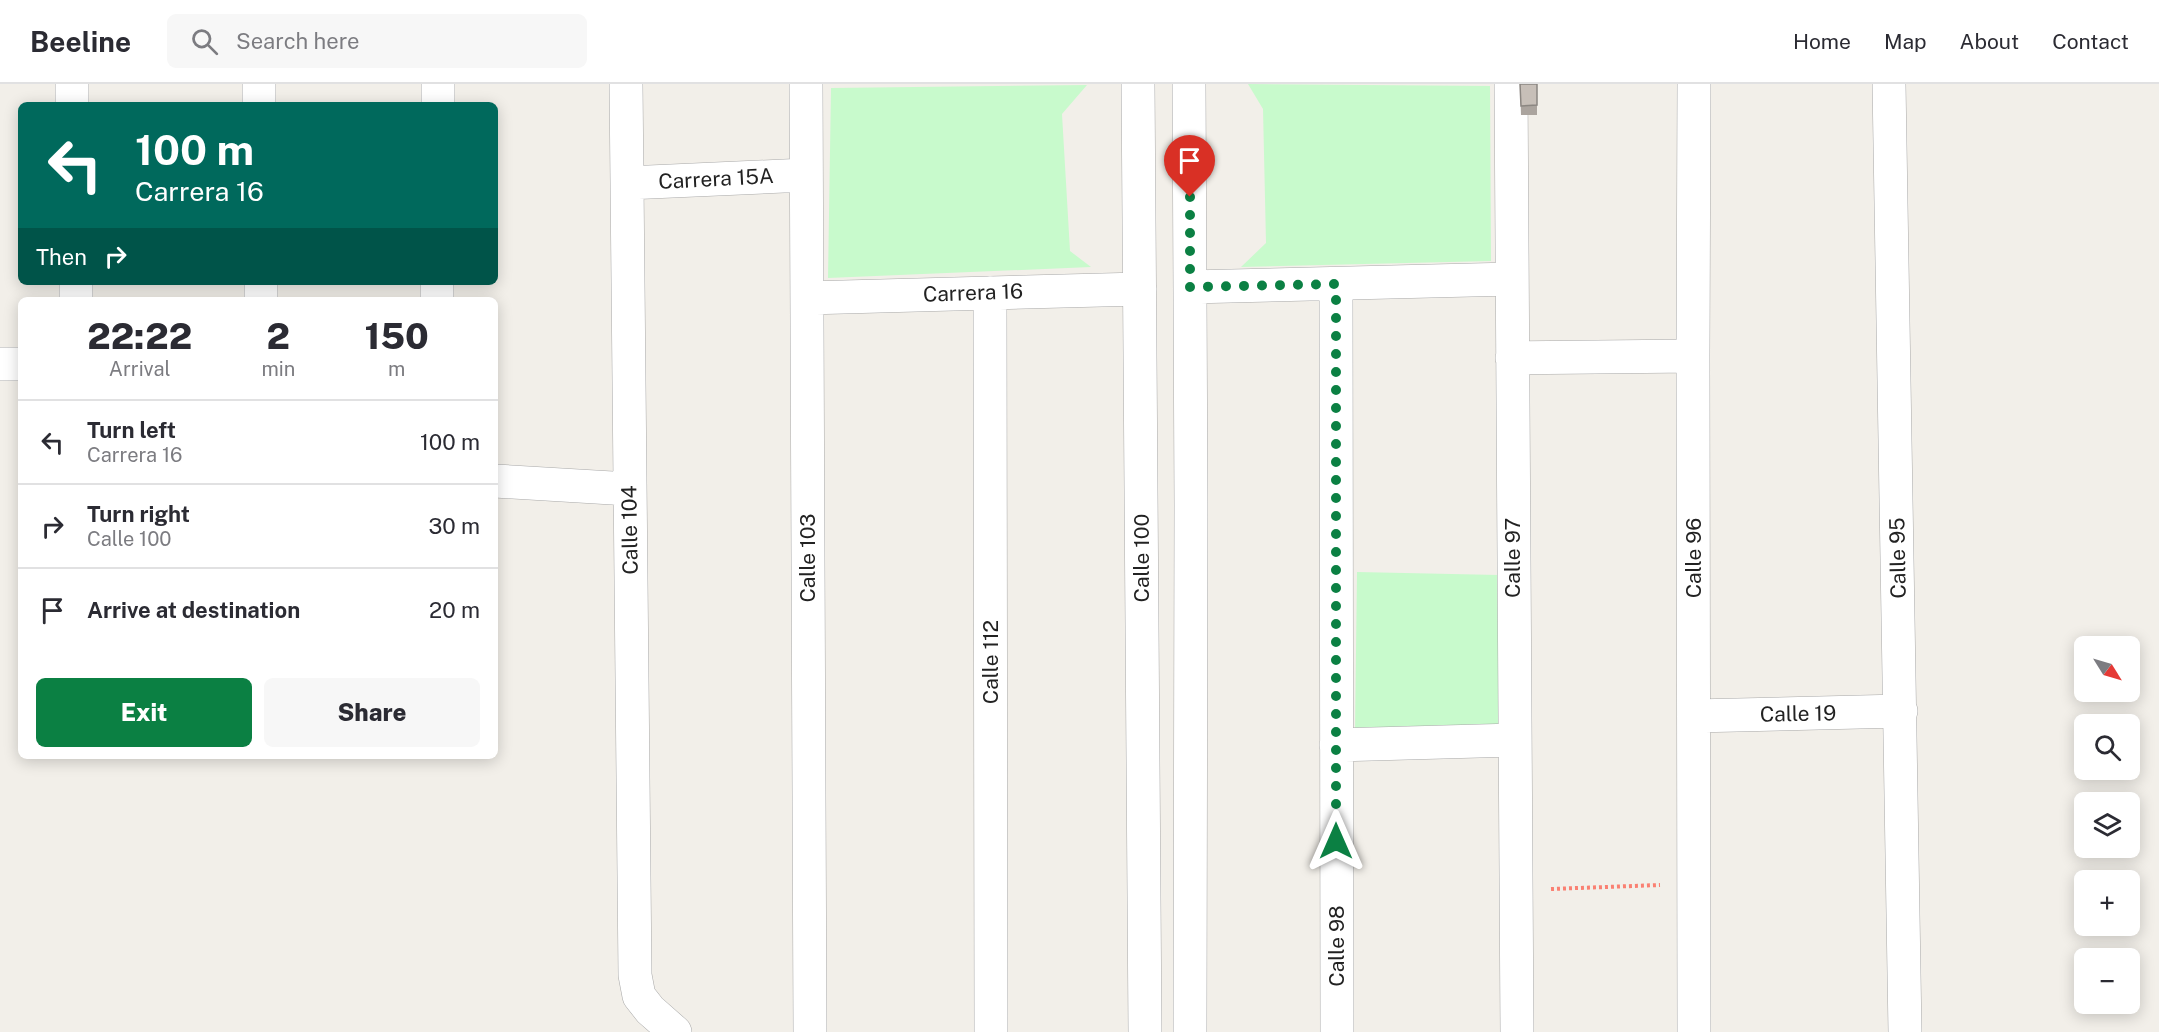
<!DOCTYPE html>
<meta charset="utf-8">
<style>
body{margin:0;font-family:"Public Sans",sans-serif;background:#f7f7f7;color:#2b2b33;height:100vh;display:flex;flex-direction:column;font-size:22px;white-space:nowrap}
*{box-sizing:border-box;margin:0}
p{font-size:20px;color:#7c7c81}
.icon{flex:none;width:33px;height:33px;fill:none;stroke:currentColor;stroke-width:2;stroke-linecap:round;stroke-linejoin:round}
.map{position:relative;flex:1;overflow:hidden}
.sheet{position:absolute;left:18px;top:213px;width:480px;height:462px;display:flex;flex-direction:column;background:#fff;border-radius:9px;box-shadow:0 3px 15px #0003}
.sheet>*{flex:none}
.top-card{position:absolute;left:18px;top:18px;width:480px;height:183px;border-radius:9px;box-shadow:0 3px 15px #0003;background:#00695c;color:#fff;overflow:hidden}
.needle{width:39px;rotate:127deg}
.tools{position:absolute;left:2074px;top:552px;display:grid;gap:12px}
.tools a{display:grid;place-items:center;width:66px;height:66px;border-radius:9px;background:#fff;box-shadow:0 3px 15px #0003;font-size:30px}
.pin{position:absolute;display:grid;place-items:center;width:51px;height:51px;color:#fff;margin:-62px -26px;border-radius:50% 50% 50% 0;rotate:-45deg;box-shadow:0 0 6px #0007}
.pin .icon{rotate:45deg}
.me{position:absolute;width:66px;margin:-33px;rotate:0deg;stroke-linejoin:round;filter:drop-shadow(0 0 4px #0008)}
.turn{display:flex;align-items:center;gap:21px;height:126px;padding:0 18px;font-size:27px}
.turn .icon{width:78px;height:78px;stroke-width:2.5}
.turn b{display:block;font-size:42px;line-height:51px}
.then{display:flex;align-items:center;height:57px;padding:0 18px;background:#0003;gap:12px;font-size:22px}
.eta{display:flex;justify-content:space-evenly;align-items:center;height:102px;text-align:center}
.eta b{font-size:36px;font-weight:800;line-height:42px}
.cta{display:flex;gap:12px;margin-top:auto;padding:12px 18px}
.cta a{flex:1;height:69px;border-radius:9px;background:#0b8043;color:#fff;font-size:24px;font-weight:800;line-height:69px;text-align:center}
.cta a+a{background:#f7f7f7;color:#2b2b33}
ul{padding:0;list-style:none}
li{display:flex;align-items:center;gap:18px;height:84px;padding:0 18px;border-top:2px solid #e1e1e2}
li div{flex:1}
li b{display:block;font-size:22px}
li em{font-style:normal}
header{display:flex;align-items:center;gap:36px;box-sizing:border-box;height:84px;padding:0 30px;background:#fff;border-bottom:2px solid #e1e1e2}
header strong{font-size:28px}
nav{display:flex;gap:33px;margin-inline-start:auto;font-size:21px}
.search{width:420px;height:54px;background:#f7f7f7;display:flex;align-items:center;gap:15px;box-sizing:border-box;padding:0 21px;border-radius:9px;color:#7c7c81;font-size:22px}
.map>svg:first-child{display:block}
.park{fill:#c8facc}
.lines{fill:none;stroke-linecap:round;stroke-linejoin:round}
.minor-casing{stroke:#a9a9a9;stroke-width:34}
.path{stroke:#fa8072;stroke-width:4;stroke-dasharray:3 3;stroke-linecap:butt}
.minor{stroke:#fff;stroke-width:33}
.wall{fill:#aba49e}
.building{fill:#c7bfb8;stroke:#8b8681;stroke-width:1.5}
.route{stroke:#0b8043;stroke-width:10;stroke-dasharray:0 18}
.labels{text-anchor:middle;stroke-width:6;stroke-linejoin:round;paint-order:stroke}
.street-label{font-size:21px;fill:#222;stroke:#fff}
</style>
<header>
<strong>Beeline</strong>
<div class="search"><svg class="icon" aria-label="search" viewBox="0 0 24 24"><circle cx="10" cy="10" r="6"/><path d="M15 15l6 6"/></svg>Search here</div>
<nav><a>Home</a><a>Map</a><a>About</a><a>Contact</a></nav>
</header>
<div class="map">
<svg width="2159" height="948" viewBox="0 0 2159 948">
<rect width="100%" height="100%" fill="#f2efe9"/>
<path class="park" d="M1248,0L1490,2L1491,177L1241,183L1266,159L1263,25Z
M1087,1L1062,30L1070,167L1091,183L828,194L831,4Z
M1357,488L1499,491L1498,644L1355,647Z"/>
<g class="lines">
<defs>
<path id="minor" d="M72,0V21
M259,0V21
M626,0L635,891L639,912L650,926L675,948
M806,0L810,948
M1138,0L1145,948
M1189,0L1191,421L1190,948
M1511,0L1517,948
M1889,0L1905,948
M438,21V0
M627,99L806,91
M76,198V216
M261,198V216
M1336,200L1337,948
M1190,203L1512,195
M990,209L991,948
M807,214L1140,205
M437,216V198
M1512,274L1693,272
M0,280H21
M495,397L629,405
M1694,632L1901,627
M1336,661L1515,656
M1694,948L1693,272L1694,0"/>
</defs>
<use href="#minor" class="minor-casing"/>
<path class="path" d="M1551,805L1660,801"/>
<use href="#minor" class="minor"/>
</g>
<path class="wall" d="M1520,0H1537V31H1521Z"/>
<path class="building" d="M1520,0H1537V21L1521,22Z"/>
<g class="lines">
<path class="route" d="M1190,113V203L1336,200V757"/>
</g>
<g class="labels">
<g class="street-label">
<text transform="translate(716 95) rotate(-3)" y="7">Carrera 15A</text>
<text transform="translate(973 209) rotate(-2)" y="7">Carrera 16</text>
<text transform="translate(630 446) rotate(-91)" y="7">Calle 104</text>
<text transform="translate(808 474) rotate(-90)" y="7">Calle 103</text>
<text transform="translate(1142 474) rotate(-90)" y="7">Calle 100</text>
<text transform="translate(1513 474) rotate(-90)" y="7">Calle 97</text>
<text transform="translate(1694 474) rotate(-90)" y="7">Calle 96</text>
<text transform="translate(1898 474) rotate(-91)" y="7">Calle 95</text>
<text transform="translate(991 578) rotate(-90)" y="7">Calle 112</text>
<text transform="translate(1798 630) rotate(-1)" y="7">Calle 19</text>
<text transform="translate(1337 862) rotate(-90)" y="7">Calle 98</text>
</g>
</g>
</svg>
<div class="tools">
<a><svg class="needle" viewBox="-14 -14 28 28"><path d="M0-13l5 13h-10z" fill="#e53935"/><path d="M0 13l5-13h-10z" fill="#7c7c81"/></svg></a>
<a><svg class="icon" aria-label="search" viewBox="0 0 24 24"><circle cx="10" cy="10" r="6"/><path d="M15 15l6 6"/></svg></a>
<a><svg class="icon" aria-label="layers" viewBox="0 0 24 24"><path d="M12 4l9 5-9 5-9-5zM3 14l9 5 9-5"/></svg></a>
<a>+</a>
<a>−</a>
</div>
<div class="pin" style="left:1190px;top:113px;background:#d93025"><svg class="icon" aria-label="arrive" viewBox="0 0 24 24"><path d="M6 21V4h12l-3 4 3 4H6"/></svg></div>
<svg class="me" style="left:1336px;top:757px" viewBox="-20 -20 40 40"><path d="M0-17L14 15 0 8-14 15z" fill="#0b8043" stroke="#fff" stroke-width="4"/></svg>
<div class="top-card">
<div class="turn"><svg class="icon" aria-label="left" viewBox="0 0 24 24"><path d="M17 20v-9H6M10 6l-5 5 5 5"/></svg><div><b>100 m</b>Carrera 16</div></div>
<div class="then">Then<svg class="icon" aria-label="right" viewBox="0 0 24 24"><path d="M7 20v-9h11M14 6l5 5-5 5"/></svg></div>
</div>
<section class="sheet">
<div class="eta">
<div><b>22:22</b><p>Arrival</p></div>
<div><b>2</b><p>min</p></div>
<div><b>150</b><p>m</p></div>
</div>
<ul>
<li><svg class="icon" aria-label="left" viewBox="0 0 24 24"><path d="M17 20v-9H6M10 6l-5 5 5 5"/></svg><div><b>Turn left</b><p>Carrera 16</p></div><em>100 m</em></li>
<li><svg class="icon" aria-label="right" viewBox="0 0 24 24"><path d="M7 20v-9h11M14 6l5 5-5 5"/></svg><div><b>Turn right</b><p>Calle 100</p></div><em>30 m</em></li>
<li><svg class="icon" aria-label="arrive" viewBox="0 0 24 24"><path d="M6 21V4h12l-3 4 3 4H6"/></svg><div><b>Arrive at destination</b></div><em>20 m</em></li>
</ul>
<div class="cta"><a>Exit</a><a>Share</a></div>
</section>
</div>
